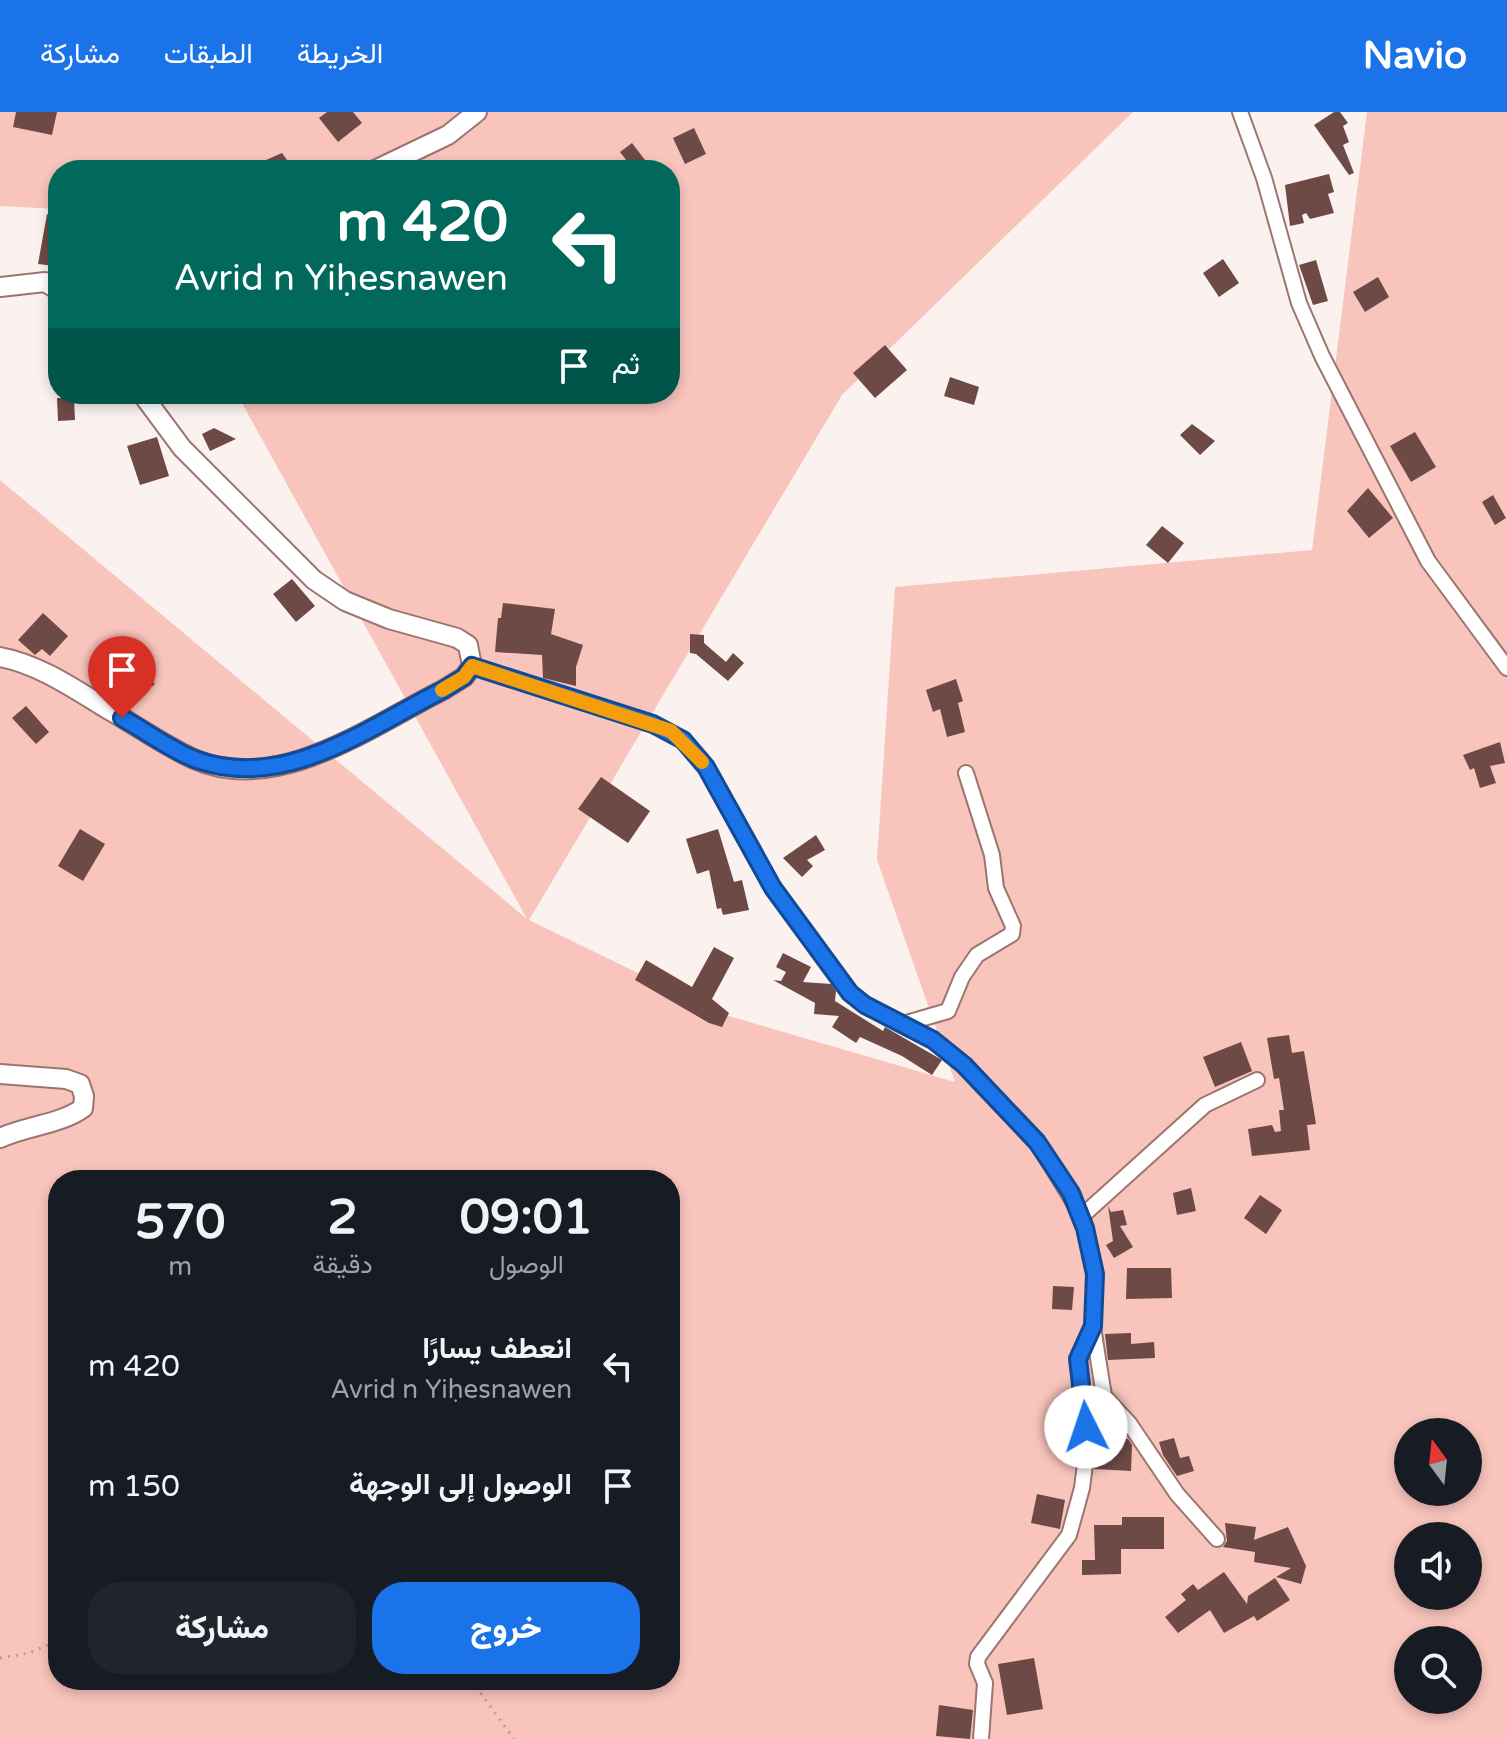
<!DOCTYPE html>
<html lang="ar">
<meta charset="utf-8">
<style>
body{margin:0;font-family:"Varela Round",Vazirmatn,sans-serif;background:#20242c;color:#f1f3f6;direction:rtl;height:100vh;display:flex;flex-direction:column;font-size:30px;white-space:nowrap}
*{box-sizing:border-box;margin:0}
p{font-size:26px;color:#9ea1a6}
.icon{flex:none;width:44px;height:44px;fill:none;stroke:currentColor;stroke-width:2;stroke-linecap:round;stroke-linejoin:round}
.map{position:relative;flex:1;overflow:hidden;direction:ltr}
.sheet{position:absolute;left:48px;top:1058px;width:632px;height:520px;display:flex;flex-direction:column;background:#171b24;border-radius:32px;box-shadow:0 4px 12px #0003;direction:rtl}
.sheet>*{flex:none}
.guide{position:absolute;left:48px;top:48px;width:632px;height:244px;border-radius:32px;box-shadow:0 4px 12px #0003;direction:rtl;background:#00695c;color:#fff;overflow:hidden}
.needle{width:52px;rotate:345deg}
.fabs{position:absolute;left:1394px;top:1306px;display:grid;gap:16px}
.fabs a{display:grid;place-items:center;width:88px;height:88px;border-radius:50%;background:#171b24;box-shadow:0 4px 12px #0003;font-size:40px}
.pin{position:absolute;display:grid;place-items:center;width:68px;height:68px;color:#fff;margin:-82px -34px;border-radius:50% 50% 50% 0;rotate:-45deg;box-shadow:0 0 8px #0007}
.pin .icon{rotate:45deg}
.me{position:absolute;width:88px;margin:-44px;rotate:356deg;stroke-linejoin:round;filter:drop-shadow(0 0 6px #0008)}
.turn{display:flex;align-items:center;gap:28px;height:168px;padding:0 40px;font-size:36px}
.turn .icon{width:104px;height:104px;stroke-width:2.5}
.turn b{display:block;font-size:56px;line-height:68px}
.then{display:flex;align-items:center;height:76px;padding:0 40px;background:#0003;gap:16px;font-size:30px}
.eta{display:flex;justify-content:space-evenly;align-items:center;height:136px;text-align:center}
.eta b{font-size:48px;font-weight:800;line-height:56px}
.primary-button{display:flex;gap:16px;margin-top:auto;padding:16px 40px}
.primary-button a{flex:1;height:92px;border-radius:32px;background:#1a73e8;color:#fff;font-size:32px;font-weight:800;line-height:92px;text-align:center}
.primary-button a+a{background:#20242c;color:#f1f3f6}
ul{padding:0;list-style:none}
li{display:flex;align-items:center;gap:24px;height:120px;padding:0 40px}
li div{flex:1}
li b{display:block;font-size:30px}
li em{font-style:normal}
header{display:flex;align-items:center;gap:48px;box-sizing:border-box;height:112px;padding:0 40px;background:#1a73e8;color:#fff}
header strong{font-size:38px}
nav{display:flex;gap:44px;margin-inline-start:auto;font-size:28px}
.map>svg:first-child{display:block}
.green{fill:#f8c4bc;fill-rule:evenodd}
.building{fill:#6d4a45}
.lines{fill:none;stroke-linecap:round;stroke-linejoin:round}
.street-casing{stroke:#9c7570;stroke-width:18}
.secondary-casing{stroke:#9c7570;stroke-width:22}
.path{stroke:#aea29f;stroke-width:3;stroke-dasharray:2 6;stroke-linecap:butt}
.street{stroke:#fff;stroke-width:14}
.secondary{stroke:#fff;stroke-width:18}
.route-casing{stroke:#114b97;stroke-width:20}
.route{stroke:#1a73e8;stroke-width:14}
.slow{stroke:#f59e0b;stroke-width:14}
</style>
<header>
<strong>Navio</strong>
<nav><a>الخريطة</a><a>الطبقات</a><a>مشاركة</a></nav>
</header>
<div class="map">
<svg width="1507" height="1627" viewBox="0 0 1507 1627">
<rect width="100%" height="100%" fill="#fbf2f0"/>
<path class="green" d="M0,0H1133L842,283L529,808L722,902L955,970L877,748L895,475L1312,438L1367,0H1507V1627H0V368L527,807L237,282H670V58H58V97L0,94ZM58,1068H670V1568H58ZM1408,1320H1468V1380H1408ZM1408,1424H1468V1484H1408ZM1408,1528H1468V1588H1408Z"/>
<path class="building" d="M16,0H57L52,23L13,15Z
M327,0H353L362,11L338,30L319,6Z
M1334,0H1340L1348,11L1343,14L1349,30L1343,33L1354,61L1349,63L1314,13Z
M694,16L706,42L685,52L673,26Z
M632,31L645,48L633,57L620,40Z
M282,41L294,58H243Z
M1329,62L1334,80L1328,82L1334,101L1310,107L1306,101L1302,103L1304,111L1290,114L1285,73Z
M47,102L58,106L55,154L38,152Z
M1223,147L1239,171L1219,185L1203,161Z
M1316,148L1328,189L1313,193L1299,153Z
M1378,165L1389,185L1365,200L1353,180Z
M885,233L907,258L875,286L853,261Z
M950,265L979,275L974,293L944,284Z
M57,286H74L75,308L58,309Z
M1192,312L1215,329L1200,343L1180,323Z
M214,316L236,327L210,339L202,322Z
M1415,320L1436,355L1411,370L1390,334Z
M157,325L169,364L140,373L127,334Z
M1368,376L1393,406L1369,426L1347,399Z
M1493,383L1506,406L1495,413L1482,390Z
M1162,414L1184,431L1168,451L1146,433Z
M292,467L315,494L296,510L273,482Z
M503,491L555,497L551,522L583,533L576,555V574L543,566L542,543L495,540L498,506H501Z
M43,501L68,524L50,544L42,537L35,543L18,528Z
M690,522L704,523V531L726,550L733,541L744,551L728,569L696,542L690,541Z
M135,546L155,572L136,587L125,572L116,578L107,567Z
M956,567L963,589L958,591L965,620L947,625L940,597L933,600L926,578Z
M26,594L49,620L36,632L12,606Z
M1500,630L1505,651L1490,654L1496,671L1480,676L1474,656L1470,658L1463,643Z
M601,665L650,699L628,731L578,697Z
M80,717L105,732L83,769L58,754Z
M718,717L734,770L742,768L749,798L723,803L721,796L717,797L709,758L697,762L686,727Z
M816,723L825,738L807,748L813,754L802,765L783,746Z
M714,835L734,846L712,887L729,901L722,915L709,911L635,868L646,848L692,875Z
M783,841L811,855L803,870L831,872L836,879L835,889L883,919L885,915L942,948L932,963L902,944L860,925L856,931L832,915L839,904L814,902L815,891L773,868L781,869L786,860L776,855Z
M1289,923L1292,941L1304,939L1316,1012L1307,1013L1310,1038L1252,1044L1248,1017L1272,1013L1275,1020L1281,1019L1279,998H1284L1279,966L1274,967L1267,926Z
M1241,930L1252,959L1215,975L1203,945Z
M1191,1076L1196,1099L1177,1103L1173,1081Z
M1260,1083L1282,1098L1266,1122L1244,1106Z
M1108,1094L1111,1100L1123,1098L1127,1113L1120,1114L1133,1135L1114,1146L1106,1133L1113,1129Z
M1127,1156H1171L1172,1186L1126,1187Z
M1053,1174L1074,1175L1072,1198L1052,1197Z
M1131,1221V1232L1154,1230L1155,1246L1108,1248L1105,1222Z
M1096,1326L1128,1327L1132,1333L1131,1359L1094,1357Z
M1174,1326L1180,1346L1189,1344L1194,1359L1177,1364L1163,1343L1159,1330Z
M1037,1382L1065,1388L1060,1417L1031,1411Z
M1122,1405H1164V1437H1121V1462L1082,1463V1448H1095L1094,1413H1122Z
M1225,1411L1256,1415L1254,1428L1288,1415L1306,1454L1301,1472L1276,1465L1291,1456L1254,1450L1255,1440L1223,1435L1227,1429Z
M1224,1460L1247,1492L1248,1484L1275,1466L1290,1488L1257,1509L1254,1504L1224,1521L1210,1498L1178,1521L1165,1505L1186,1488L1181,1482L1193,1472L1198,1478Z
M1034,1546L1043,1597L1007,1603L998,1552Z
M939,1593L973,1598L970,1627L936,1624Z"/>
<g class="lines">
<defs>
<path id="street" d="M1240,0L1264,66L1299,191L1322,244L1428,449L1507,556
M472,554L653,612L683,628L706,655L773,776L850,881L865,893L933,928L964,953L1037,1030L1082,1104L1095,1162L1093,1214L1078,1247L1087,1336L1082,1376L1069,1423L978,1545L977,1552L985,1571L981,1627
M903,912L948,899L962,865L977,843L1012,822L1013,814L996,776L992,743L966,661
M1082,1104L1205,993L1257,968
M1093,1215L1104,1284L1129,1311L1177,1382L1217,1427"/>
<path id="secondary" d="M375,58L448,23L477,0
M0,175L45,170L58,178
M0,545C39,552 76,578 109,598C137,614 165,634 194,647C277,684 371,614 443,578L464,565L472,554L468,533L457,526L389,507L345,489L314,468L182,336L142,282
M0,962L66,967L80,972L84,984L83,996C61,1012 26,1014 0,1026"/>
</defs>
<use href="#street" class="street-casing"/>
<use href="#secondary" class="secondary-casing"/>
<path class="path" d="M0,1546L29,1541L58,1529
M471,1568L514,1627"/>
<use href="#street" class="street"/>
<use href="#secondary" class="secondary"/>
</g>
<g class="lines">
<defs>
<path id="route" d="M122,606C146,619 172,639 197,648C286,679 367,616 443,578L464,565L472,554L653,612L683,628L706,655L773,776L850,881L865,893L933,928L964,953L1037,1030L1071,1081L1085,1116L1095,1162L1093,1214L1078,1247L1086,1315"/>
</defs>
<use href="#route" class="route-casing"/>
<use href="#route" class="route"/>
<path class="slow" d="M442,578L464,565L472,554L671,619L702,650"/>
</g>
</svg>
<div class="fabs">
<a><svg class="needle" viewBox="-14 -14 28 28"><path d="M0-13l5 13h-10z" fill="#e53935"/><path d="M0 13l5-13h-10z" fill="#9ea1a6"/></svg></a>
<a><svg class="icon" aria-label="sound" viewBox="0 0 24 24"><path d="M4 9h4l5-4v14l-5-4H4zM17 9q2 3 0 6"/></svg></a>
<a><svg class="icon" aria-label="search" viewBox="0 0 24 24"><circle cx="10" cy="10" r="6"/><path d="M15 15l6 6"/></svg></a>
</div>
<div class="pin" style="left:122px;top:606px;background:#d93025"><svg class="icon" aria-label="arrive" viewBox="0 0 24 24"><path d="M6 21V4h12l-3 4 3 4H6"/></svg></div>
<svg class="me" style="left:1086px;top:1315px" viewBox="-20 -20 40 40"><circle r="19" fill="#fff"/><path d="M0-13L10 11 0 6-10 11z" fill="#1a73e8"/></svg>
<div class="guide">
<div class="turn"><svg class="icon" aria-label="left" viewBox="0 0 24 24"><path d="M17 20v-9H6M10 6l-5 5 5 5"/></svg><div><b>420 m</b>Avrid n Yiḥesnawen</div></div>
<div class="then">ثم<svg class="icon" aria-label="arrive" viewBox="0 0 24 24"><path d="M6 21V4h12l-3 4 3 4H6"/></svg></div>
</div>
<section class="sheet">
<div class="eta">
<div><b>09:01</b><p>الوصول</p></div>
<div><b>2</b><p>دقيقة</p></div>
<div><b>570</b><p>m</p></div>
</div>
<ul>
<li><svg class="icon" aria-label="left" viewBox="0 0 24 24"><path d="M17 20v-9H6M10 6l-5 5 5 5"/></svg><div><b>انعطف يسارًا</b><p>Avrid n Yiḥesnawen</p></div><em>420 m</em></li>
<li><svg class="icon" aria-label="arrive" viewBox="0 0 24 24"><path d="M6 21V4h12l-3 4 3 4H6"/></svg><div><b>الوصول إلى الوجهة</b></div><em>150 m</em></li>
</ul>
<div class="primary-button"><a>خروج</a><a>مشاركة</a></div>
</section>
</div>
